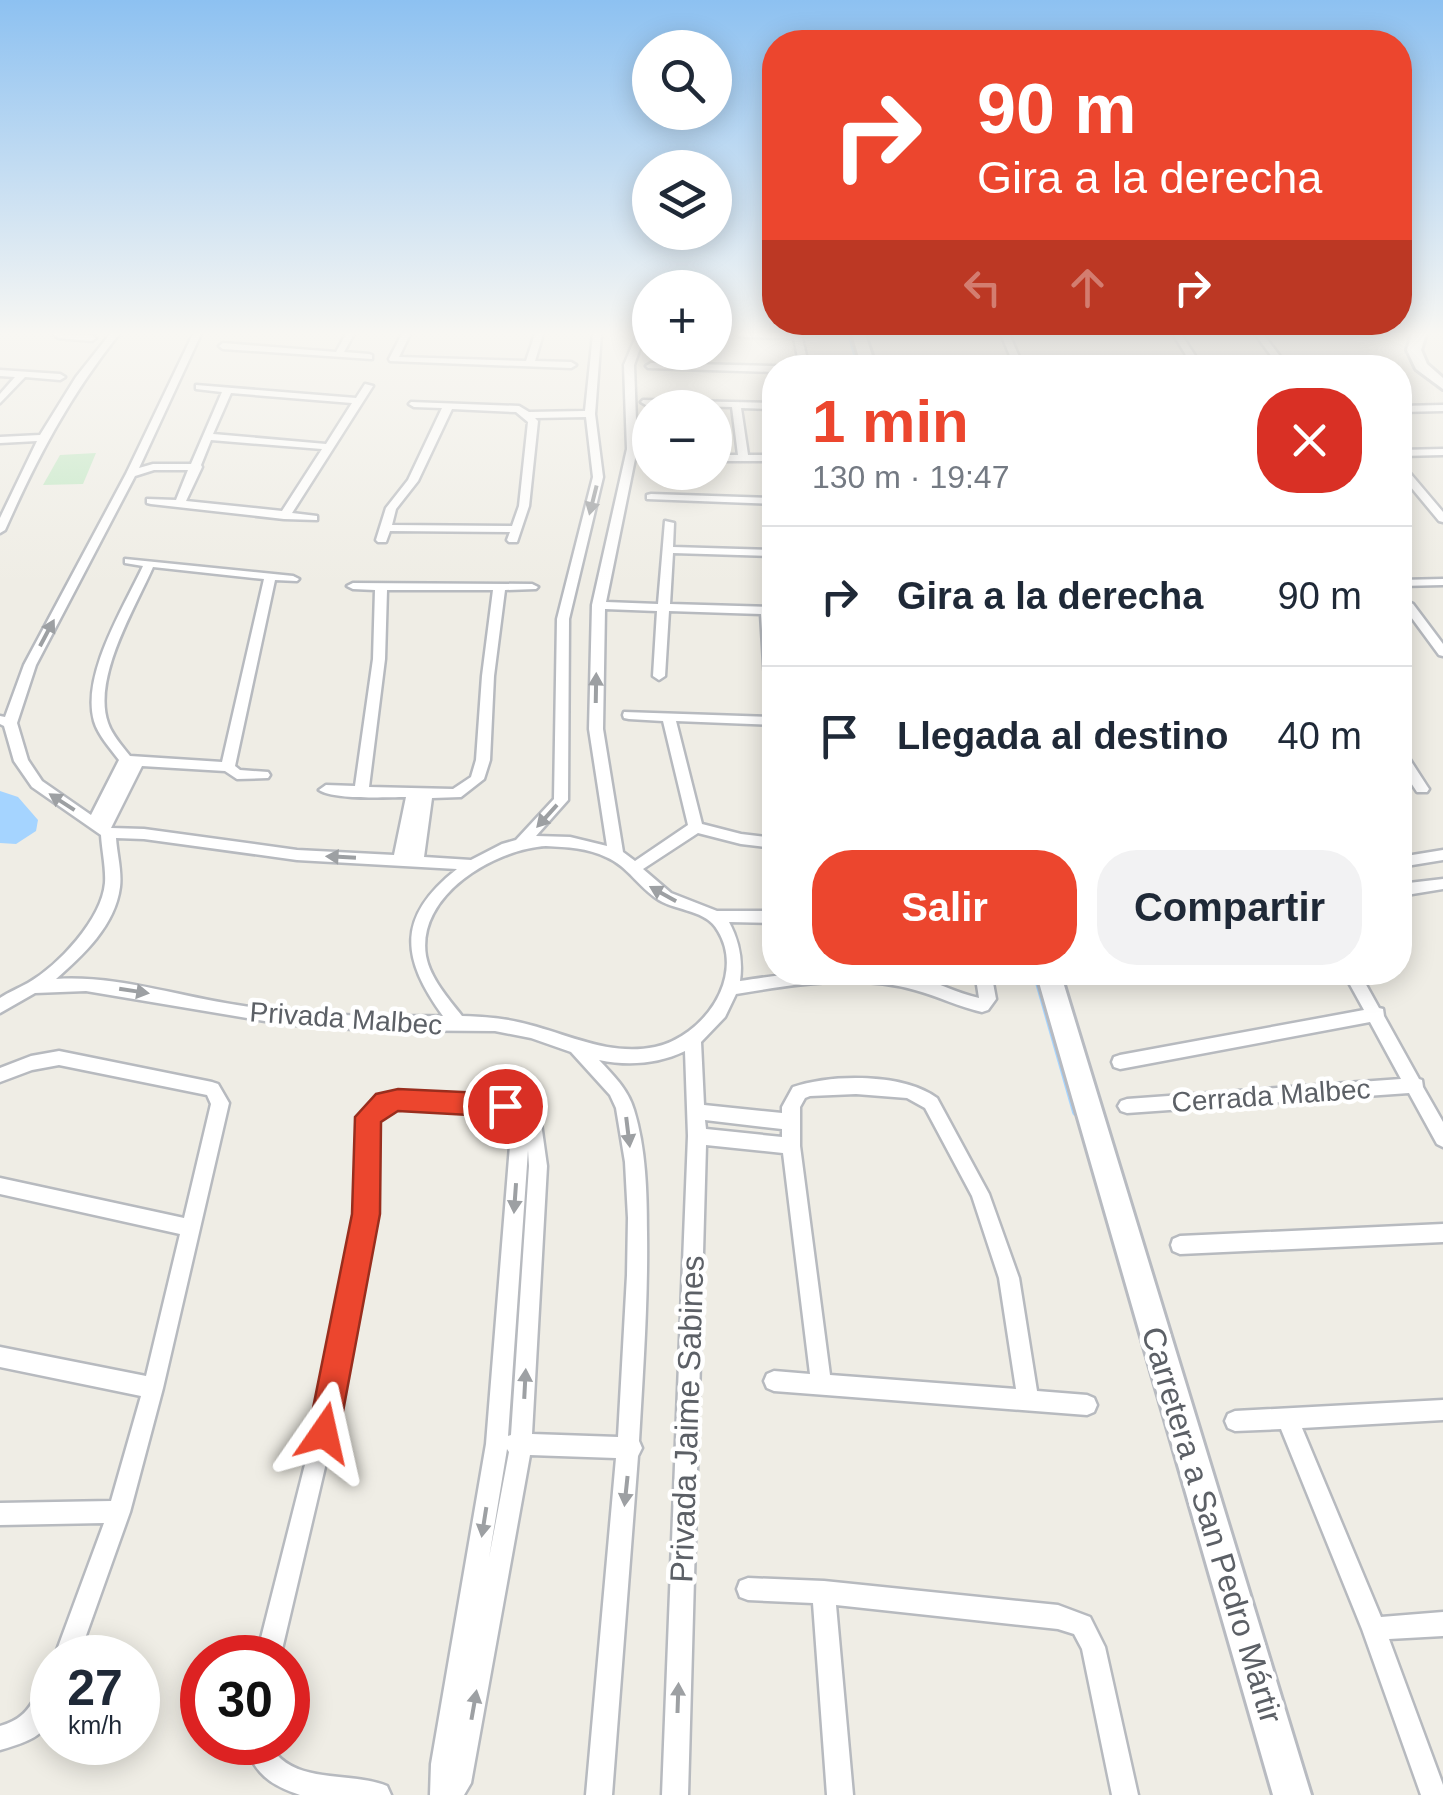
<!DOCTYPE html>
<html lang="es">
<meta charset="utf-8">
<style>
body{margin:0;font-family:Arial,sans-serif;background:#f2f2f3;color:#1f2937;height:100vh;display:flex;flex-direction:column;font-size:38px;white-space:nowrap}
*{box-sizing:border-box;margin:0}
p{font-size:32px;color:#747a83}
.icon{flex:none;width:55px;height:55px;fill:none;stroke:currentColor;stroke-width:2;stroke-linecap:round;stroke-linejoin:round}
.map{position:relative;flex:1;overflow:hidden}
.sheet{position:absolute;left:762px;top:355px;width:650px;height:630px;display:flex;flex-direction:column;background:#fff;border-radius:40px;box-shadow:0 5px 25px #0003}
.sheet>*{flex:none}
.guide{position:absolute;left:762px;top:30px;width:650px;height:305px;border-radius:40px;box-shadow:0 5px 25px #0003;background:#ec462e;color:#fff;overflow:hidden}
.fabs{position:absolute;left:632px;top:30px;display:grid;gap:20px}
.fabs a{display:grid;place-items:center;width:100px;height:100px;border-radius:50%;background:#fff;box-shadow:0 5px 25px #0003;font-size:50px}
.speed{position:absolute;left:30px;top:1635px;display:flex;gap:20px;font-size:50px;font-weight:700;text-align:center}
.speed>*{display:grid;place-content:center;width:130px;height:130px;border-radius:50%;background:#fff;box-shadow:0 5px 25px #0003;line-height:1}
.speed small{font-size:25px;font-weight:400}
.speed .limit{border:15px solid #d22;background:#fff;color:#111}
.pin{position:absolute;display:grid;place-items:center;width:85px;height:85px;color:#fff;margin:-42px;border:5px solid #fff;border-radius:50%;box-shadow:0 2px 10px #0007}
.me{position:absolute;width:110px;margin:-55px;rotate:11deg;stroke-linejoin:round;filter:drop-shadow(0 0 8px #0008)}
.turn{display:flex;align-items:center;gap:35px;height:210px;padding:0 50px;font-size:45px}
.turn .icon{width:130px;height:130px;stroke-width:2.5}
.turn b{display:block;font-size:70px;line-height:85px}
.lanes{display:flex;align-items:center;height:95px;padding:0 50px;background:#0003;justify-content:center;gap:50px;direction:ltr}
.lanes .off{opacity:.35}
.round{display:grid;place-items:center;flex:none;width:105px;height:105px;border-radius:40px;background:#f2f2f3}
.headline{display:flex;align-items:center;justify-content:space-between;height:170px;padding:0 50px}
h1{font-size:60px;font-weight:700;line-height:75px;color:#ec462e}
.action{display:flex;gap:20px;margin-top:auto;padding:20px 50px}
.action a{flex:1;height:115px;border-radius:40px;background:#ec462e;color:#fff;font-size:40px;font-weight:700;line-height:115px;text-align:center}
.action a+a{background:#f2f2f3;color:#1f2937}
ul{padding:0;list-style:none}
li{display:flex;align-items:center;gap:30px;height:140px;padding:0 50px;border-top:2px solid #e0e1e3}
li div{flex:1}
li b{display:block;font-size:38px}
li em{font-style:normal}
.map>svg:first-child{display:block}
.green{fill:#c1e7c3}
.water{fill:#a5d4ff}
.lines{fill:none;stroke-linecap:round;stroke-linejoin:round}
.stream-far1{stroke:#a5d4ff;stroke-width:4}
.stream{stroke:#a5d4ff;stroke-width:8}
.street-casing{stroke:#b7babf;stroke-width:5}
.secondary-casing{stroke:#b8bbc1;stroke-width:6}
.street{fill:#fff;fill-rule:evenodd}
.secondary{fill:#fff;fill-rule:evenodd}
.oneway{fill:#9da0a3}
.route{fill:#ec462e;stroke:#992e1e;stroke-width:2.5}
.labels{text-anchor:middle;stroke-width:9;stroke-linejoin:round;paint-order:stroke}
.street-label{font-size:28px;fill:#5c6066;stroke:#fff}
.near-street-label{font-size:32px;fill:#5c6066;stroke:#fff}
</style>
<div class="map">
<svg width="1443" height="1795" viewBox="0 0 1443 1795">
<rect width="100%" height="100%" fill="#efede5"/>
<path class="green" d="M96,453L83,484L43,485L60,455Z"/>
<path class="water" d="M0,791L18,797L38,820L36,831L16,844L0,843Z"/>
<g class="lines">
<path class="stream-far1" d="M849,334L859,368"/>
<path class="stream" d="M1036,972L1076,1112"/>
<defs>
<path id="street" d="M54,334L92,335L96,338L92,341L58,338Z
M110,334H119C69,397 38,456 5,530L0,533V518L37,441L0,443V437L40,435L76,377Z
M193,334H201L139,468L153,464H191L222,392L196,389V385L356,398L365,384L373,386L292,513L317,516V520L284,519L151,504L147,503V499L176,500L188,470H154L135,476L36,665L17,723L28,760L42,781L91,815L119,760C110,748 98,735 94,721C81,675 124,607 143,566L125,563V559L293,576L299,579L297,581L275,580L235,766L240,770L268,772L270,775L268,778L237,779L225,771L142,766L111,828L144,829L297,850L394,855L406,797C384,797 334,800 319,790L326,785L355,786L373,659L375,590L353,589L347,586L353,583L532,584L538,587L536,589L505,590L494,676L490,760L484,779L461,797L432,798L424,857L471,860L502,844L516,840L554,799L557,619L593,477L586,417L535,418L538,421L529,506L517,542H509L507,540L510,532L390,531L386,542H378L376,540L386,508L408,480L442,408L414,407L409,404L411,402L519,406L529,412L585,411L593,334H601L595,414L603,477L569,619L568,800L536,836L570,837L607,846L589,729L592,605L627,449L624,365L637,334H645L634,365L637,449L606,602L658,604L665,521L674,523L673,547L775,550V556L673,553L670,604L775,607L773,614L775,683H767L765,680L761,614L669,611L665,676L659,680L653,676L657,611L605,609L603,729L623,852L635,861L688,825L663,721L629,719L624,718L623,715L624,712L775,717V725L676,721L702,824L741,834L775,838V848L741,844L698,833L643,869L671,893L717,911H775V923L729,922C739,941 743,959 740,981C789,973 863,965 912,976C935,981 956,993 979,998L975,972H991L996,999L988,1010L982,1012C959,1007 938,996 915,990C857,974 795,984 736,994L725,1017L701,1042L704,1105L782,1113V1107L793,1087C832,1074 903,1073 937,1098L989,1194L1019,1278L1037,1391L1087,1395L1094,1398L1097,1405L1094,1412L1087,1415L774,1391L767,1388L764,1381L767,1374L774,1371L810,1374L783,1153L706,1145L688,1795H662L688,1136L685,1051C658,1064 628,1066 599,1060C613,1075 628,1089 634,1110C646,1149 647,1193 647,1233C648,1302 643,1372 639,1441L642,1448L638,1456L612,1795H586L616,1458L530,1455L471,1783L464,1795H430L431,1764L486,1444L511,1133L500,1112L398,1107L389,1109L377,1120L375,1214L333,1433L280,1658H256L313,1433L357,1214L359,1117L362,1112L379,1097L398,1093L505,1098L540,1116L547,1166L532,1434L618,1437L627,1275L628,1218L625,1162L616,1108L610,1095L571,1052L531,1038L495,1031L367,1030L283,1024L86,991L35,993L0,1013V998C9,992 19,988 28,983C58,966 102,919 105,883C106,868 102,851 101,835L32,787L14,761L4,726L0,724V716L5,717L24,665L126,474ZM231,393L352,403L326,444L213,434ZM452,409L516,412L528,422L519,506L512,526L392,525L396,509L418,481ZM211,440L322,449L282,511L186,501L202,467L201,465ZM153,567L264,579L222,762L130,756C122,746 112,735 108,723C92,678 135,608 153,567ZM387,590H493L482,676L476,760L471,777L453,789L369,787L385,659ZM116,838L144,839L297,860L457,869C396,917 401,958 443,1016C374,1017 306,1016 237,1005C177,996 117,975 56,979C83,955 115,926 120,887C122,871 117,854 116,838ZM546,846C567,847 588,848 606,857C628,866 639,888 659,900C677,911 707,910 718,931C746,977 703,1037 655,1047C610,1056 572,1036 530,1025C507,1018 485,1017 462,1016C448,998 430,978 426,956C416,895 495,849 546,846ZM856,1094L907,1098L925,1108L972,1196L999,1278L1016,1389L830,1375L800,1146V1107L805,1098L810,1096ZM705,1120L782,1129V1137L706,1129ZM528,1150L529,1166L511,1435L508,1436ZM507,1449L509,1452L489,1558Z
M346,334H354L344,352L369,354L372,355V359L223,349L219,346L223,343L336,352Z
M402,334H410L399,357L526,361L535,334H543L535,361L571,362L576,365L571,368L390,361L389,359Z
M737,334H801L809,368H800L794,338L741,337Z
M1001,334H1009L1024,368H1015Z
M1173,334H1181L1203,368H1194Z
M1255,334H1263L1289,368H1280Z
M651,363L775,366L779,368H775V372L648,368L646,366Z
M0,370L60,374L65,377L60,380L25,377L0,403V394L15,377L0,376Z
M643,400L775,403V409L741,408L748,455H775V461H715V455H738L732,407L646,405L641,402Z
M1443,405V411L1400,412V406Z
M1443,449V455L1400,456V450Z
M1400,465L1404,466L1443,512V522L1439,521L1400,474Z
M651,494L775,498V504L647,499V495Z
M1443,579V585L1400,586V580Z
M1409,602L1413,604L1443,644V656L1439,655L1403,606Z
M1400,751L1405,752L1427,786L1429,789L1427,792H1417L1400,766Z
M1443,850V860L1400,867V857Z
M1443,879V889L1400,896V884Z
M1343,972H1359L1379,1008L1383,1009L1384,1016L1419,1079L1422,1080L1423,1087L1443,1122V1147L1437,1144L1409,1093L1127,1113L1121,1111L1118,1106L1121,1101L1127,1099L1401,1079L1370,1022L1120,1069L1114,1067L1112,1062L1114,1057L1120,1055L1364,1010Z
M59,1051L212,1082L218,1084L229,1103L163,1388L130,1512L78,1658H54L104,1523L0,1525V1503L111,1501L141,1396L0,1367V1347L146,1376L180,1234L0,1194V1178L184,1218L211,1104L207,1095L59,1065L32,1070L0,1082V1068L31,1056Z
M1443,1224V1242L1180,1254L1173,1251L1171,1245L1173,1239L1180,1236Z
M1443,1400V1420L1302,1428L1381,1617L1443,1612V1636L1389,1639L1443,1785V1795H1421L1362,1629L1281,1429L1235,1431L1228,1428L1225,1421L1228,1414L1235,1411Z
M748,1578L824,1581L1058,1605L1090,1617L1105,1647L1138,1795H1112L1082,1649L1074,1634L1058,1629L836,1605L853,1795H827L813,1603L748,1600L740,1597L737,1589L740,1581Z
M52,1681C55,1728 46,1737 0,1750V1726C37,1716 31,1690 52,1681Z
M243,1742H268C291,1787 348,1770 387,1786L391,1795H300C268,1784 256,1774 243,1742Z"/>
<path id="secondary" d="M852,334H865L876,368H862Z
M1412,334H1426L1421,350L1427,364L1443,378V389L1416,369L1407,350Z
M1036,972H1060L1311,1795H1273Z"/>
</defs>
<use href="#street" class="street-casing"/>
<use href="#secondary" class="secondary-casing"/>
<use href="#street" class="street"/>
<use href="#secondary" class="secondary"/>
</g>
<defs><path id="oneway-solid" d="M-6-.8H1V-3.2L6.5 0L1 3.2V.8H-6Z" transform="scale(2.5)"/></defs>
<g class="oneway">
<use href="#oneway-solid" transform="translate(593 500) rotate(104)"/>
<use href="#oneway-solid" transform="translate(47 633) rotate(-62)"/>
<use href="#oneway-solid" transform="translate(596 688) rotate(-89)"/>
<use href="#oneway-solid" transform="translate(62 802) rotate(-147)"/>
<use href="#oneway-solid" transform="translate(547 816) rotate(132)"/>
<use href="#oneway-solid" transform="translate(341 857) rotate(-177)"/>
<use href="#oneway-solid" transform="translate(663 894) rotate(-151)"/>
<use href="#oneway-solid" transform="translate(134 991) rotate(9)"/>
<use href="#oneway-solid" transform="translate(628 1132) rotate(83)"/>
<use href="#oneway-solid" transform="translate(515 1198) rotate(94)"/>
<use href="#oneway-solid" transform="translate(525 1384) rotate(-87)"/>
<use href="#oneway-solid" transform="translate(626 1491) rotate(96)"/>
<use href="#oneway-solid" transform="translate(484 1522) rotate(99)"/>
<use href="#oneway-solid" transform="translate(678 1698) rotate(-88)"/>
<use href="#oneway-solid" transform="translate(474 1705) rotate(-80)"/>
</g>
<linearGradient id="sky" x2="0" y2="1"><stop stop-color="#8dc1f1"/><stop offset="0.57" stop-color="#f8f7f3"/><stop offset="1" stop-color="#f8f7f3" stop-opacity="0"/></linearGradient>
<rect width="1443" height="585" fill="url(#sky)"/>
<path class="route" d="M398,1089L505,1094L515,1098L518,1106L515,1113L505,1117L398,1111L381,1122L380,1214L339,1433L335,1444L324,1449L312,1444L308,1433L352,1214L355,1117L376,1094Z"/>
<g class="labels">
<g class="street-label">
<text transform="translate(346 1018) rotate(4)" y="10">Privada Malbec</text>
<text transform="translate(1271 1095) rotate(-4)" y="10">Cerrada Malbec</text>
</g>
<g class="near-street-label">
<text transform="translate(687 1419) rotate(-88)" y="11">Privada Jaime Sabines</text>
<text transform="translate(1212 1525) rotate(73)" y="11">Carretera a San Pedro Mártir</text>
</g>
</g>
</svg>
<div class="fabs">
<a><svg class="icon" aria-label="search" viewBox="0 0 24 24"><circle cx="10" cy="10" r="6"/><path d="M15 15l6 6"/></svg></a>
<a><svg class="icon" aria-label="layers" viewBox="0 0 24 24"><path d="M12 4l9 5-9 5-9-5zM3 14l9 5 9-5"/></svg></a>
<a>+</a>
<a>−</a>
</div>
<div class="speed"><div>27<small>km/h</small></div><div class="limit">30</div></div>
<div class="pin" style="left:505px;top:1106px;background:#d93025"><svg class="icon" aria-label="arrive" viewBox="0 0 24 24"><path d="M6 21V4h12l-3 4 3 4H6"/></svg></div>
<svg class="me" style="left:324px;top:1433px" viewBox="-20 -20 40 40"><path d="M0-17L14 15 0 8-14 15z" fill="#ec462e" stroke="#fff" stroke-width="4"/></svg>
<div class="guide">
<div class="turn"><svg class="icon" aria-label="right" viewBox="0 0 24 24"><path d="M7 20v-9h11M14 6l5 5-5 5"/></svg><div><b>90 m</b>Gira a la derecha</div></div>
<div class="lanes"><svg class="icon off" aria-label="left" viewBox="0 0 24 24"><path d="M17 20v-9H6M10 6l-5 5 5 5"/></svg><svg class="icon off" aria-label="ahead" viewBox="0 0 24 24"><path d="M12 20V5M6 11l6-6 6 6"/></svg><svg class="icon" aria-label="right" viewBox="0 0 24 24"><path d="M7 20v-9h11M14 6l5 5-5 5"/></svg></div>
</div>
<section class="sheet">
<div class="headline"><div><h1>1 min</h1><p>130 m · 19:47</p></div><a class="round" style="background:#d93025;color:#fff"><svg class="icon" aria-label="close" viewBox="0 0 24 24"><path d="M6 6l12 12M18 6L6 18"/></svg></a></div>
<ul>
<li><svg class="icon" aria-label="right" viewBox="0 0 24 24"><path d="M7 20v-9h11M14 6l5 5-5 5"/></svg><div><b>Gira a la derecha</b></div><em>90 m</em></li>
<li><svg class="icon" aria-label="arrive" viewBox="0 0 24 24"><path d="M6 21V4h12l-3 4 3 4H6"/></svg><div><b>Llegada al destino</b></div><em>40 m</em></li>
</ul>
<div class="action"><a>Salir</a><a>Compartir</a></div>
</section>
</div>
